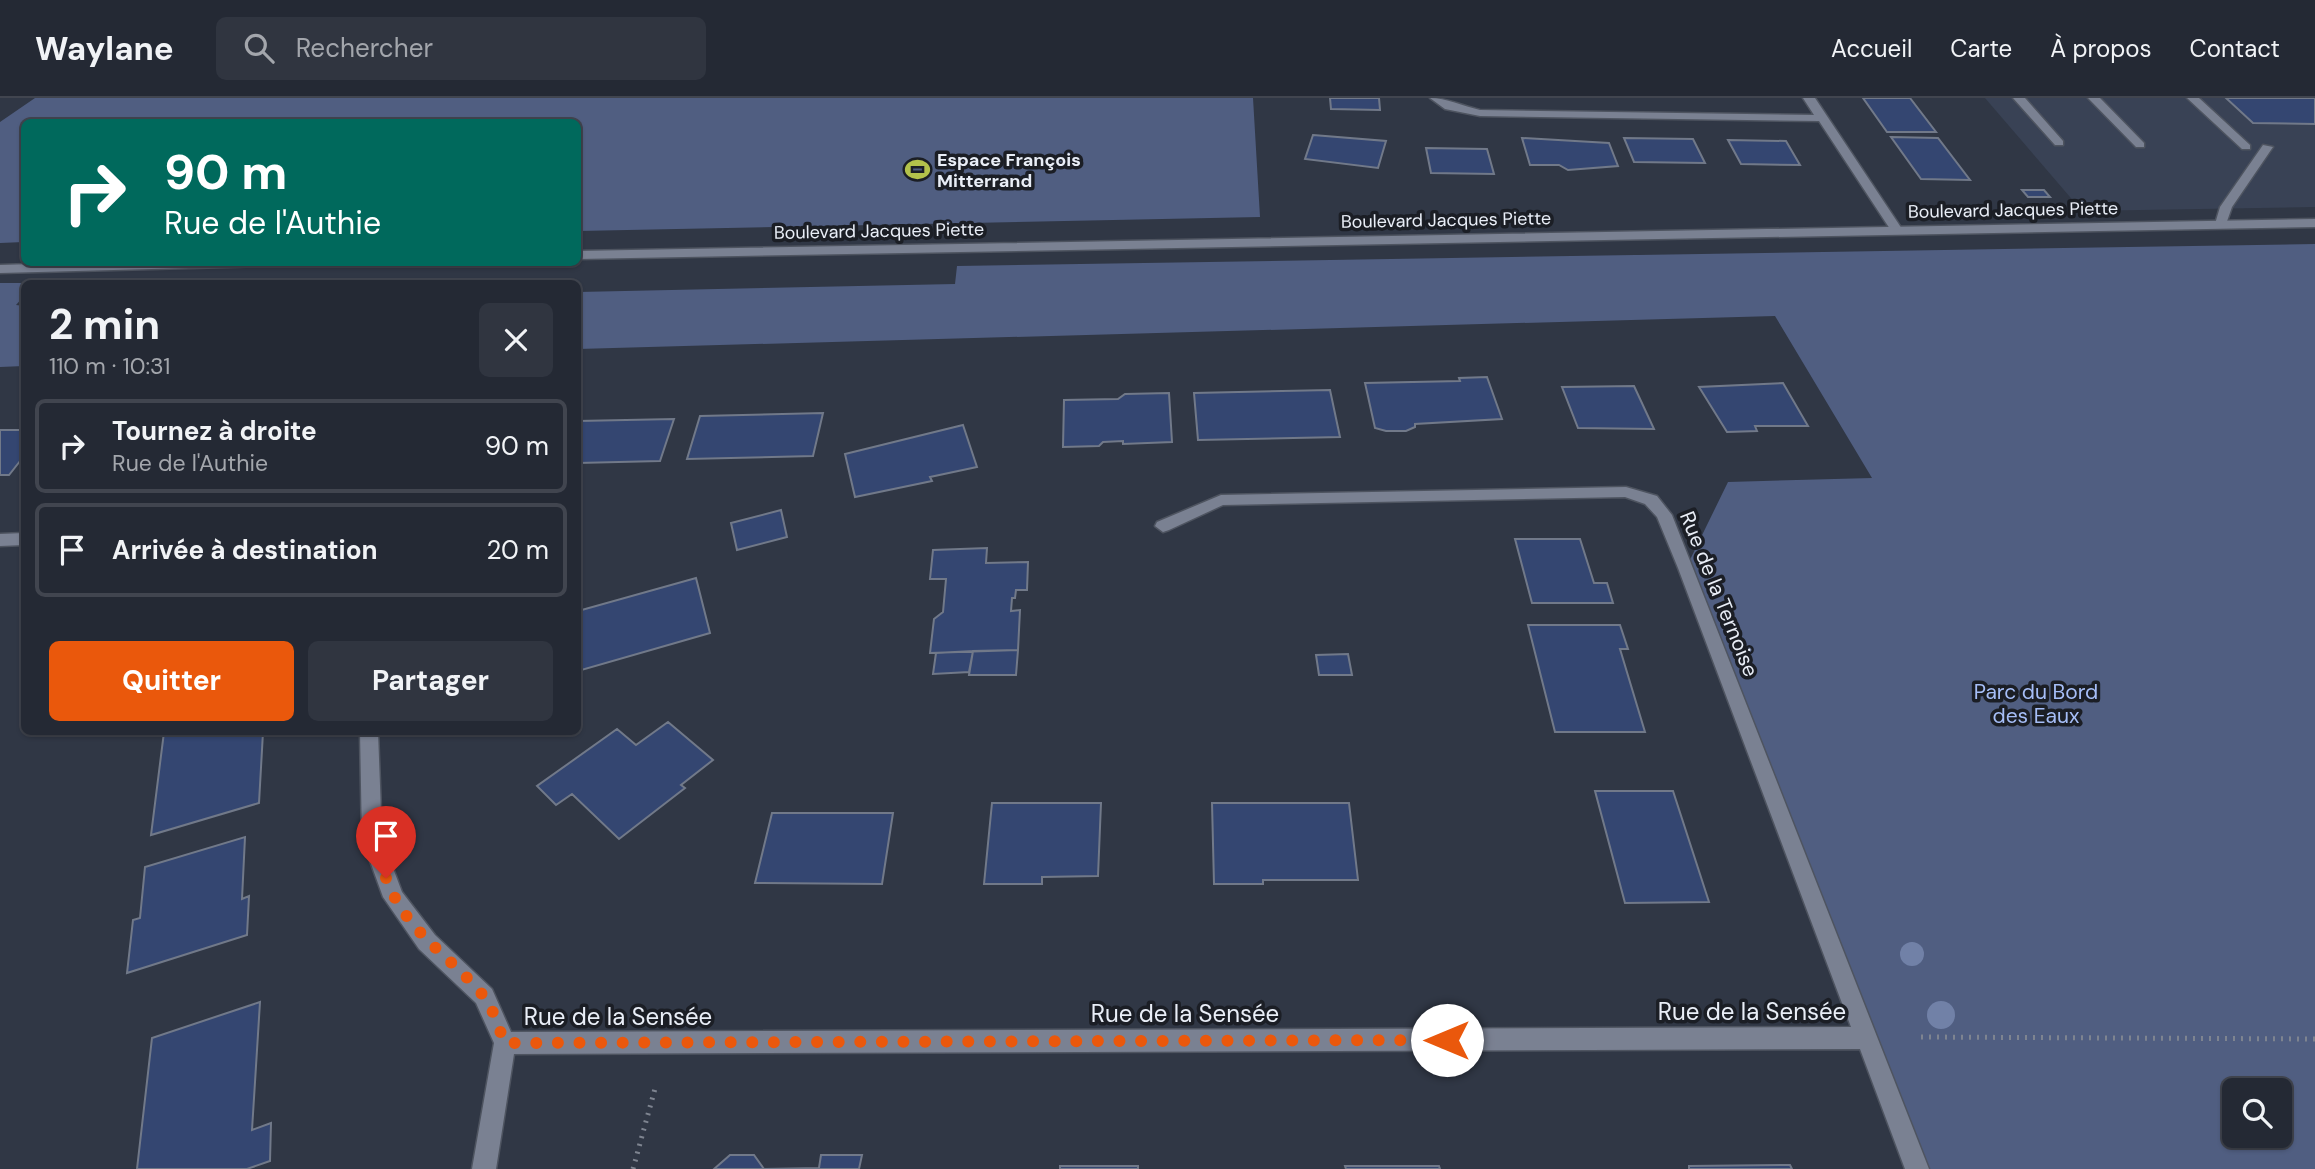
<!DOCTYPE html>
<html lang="fr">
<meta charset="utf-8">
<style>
body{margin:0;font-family:"DM Sans",sans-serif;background:#303540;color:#f1f3f6;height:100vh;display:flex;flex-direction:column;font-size:26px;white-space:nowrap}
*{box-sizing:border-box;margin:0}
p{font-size:23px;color:#a3a6ac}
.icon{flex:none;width:38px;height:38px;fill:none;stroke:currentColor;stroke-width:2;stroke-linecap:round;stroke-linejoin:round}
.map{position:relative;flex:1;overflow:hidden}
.panel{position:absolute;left:21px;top:182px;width:560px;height:455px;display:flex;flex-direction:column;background:#242934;border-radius:10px;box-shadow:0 2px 5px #0004,0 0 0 2px #41454f}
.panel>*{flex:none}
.hud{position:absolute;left:21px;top:21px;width:560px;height:147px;border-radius:10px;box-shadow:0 2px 5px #0004,0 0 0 2px #41454f;background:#00695c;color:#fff;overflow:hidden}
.fabs{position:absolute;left:2222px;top:980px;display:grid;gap:14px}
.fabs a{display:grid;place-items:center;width:70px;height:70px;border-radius:10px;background:#242934;box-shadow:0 2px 5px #0004,0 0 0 2px #41454f;font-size:35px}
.pin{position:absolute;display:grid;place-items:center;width:60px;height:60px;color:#fff;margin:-72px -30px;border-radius:50% 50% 50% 0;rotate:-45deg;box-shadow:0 0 7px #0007}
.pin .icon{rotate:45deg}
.me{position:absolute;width:77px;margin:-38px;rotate:270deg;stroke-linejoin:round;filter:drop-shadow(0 0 5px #0008)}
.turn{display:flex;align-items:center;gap:24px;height:147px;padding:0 28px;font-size:32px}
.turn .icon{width:91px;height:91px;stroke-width:2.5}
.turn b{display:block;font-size:49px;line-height:60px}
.round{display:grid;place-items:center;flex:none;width:74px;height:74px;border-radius:10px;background:#303540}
.summary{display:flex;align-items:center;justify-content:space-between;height:119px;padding:0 28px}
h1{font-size:42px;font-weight:700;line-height:52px}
.action{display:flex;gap:14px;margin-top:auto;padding:14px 28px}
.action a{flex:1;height:80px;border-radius:10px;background:#ea580c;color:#fff;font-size:28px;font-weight:700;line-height:80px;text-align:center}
.action a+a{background:#303540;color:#f1f3f6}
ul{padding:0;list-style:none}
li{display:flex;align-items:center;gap:21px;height:94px;margin:0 14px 10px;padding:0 14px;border:4px solid #41454f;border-radius:10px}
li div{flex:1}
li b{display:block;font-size:26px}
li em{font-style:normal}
header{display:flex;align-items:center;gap:42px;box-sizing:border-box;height:98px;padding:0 35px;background:#242934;border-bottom:2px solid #41454f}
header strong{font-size:33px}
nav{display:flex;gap:38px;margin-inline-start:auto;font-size:24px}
.search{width:490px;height:63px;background:#303540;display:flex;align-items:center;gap:18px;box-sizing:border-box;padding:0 24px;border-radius:10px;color:#a3a6ac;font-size:26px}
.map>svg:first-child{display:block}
.built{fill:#394255}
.green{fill:#505e81;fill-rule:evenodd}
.building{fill:#344671;stroke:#717989;stroke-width:2}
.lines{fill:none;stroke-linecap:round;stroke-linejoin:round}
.service-casing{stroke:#4e5460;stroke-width:3}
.minor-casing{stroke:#4e5460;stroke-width:3}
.secondary-casing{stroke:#4e5460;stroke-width:3}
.path{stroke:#7e8490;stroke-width:5;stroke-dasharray:2 6;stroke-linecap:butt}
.service{fill:#7a8192;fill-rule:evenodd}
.minor{fill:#7a8192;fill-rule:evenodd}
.secondary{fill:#7a8192;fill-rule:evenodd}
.tree{fill:#7181a7}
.route{stroke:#ea580c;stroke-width:12;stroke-dasharray:0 21.6}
.labels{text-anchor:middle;stroke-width:7;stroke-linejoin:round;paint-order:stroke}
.far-poi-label{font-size:18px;font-weight:bold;fill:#e9eef7;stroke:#1b1e25;text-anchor:start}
.far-street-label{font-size:18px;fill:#e9eef7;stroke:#1b1e25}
.street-label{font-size:21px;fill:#e9eef7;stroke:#1b1e25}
.park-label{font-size:21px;fill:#a6bef7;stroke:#1b1e25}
.near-street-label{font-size:24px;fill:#e9eef7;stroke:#1b1e25}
</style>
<header>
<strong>Waylane</strong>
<div class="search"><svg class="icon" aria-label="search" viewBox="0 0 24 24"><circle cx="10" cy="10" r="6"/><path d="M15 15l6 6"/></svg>Rechercher</div>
<nav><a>Accueil</a><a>Carte</a><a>À propos</a><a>Contact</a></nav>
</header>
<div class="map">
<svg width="2315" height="1071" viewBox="0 0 2315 1071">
<rect width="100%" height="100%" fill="#303745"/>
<path class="built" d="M1985,0H2315V109L2082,113Z"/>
<path class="green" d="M35,0H1253L1260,119L578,133V24H24V144L0,145V24Z
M2315,146V1071H1917L1686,470L1728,384L1872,380L1775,218L578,251V194L955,186L957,168ZM2235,992H2280V1038H2235Z
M0,185H38L24,186V198L16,207L24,208V268L0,269Z"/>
<path class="building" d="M1330,0H1379L1380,12L1331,11Z
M1863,0H1910L1936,34H1887Z
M2226,0H2315V26L2253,25Z
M1313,37L1386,43L1378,70L1305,61Z
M1891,39L1938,40L1970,82L1921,81Z
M1522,40L1609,45L1618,68L1568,72L1559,67H1530Z
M1624,40L1693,41L1705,65L1634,64Z
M1728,42L1786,43L1800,67L1741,66Z
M1426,50L1487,51L1494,76L1431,75Z
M2022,92H2044L2050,99H2028Z
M1487,279L1502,321L1415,326V329L1406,333H1386L1375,330L1365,285L1460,283L1459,280Z
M1783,285L1808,328H1755L1757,333L1727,334L1699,289Z
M1634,288L1654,331L1578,330L1562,289Z
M1330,292L1340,339L1198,342L1194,295Z
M1169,295L1172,344L1123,346V343L1103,344L1099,348L1063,349L1064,302L1118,301L1125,296Z
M823,315L813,358L687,361L700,318Z
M674,321L660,363L578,365V323Z
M963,327L977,369L930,379L932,383L855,399L845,356Z
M0,332H24V358L9,377H0Z
M781,412L787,439L737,452L731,425Z
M1515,441H1580L1594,485H1607L1613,505H1532Z
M987,450L986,465L1028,464L1027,492H1016L1015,500H1012L1011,513L1020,512L1018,552L930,555L934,521L943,514L946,481H930L933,452Z
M696,480L710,535L578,573V513Z
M1528,527H1620L1628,551H1620L1645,634H1555Z
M1018,552L1016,577H969L973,553Z
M973,553L969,574L933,576L936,555Z
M1348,556L1352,577H1319L1316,557Z
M668,624L713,662L681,687L685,690L619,741L572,696L556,707L537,688L617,631L636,647Z
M164,634H263L259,705L151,737Z
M1595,693H1673L1709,804L1625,805Z
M992,705H1101L1098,778L1042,779V786H984Z
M1212,705H1349L1358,782H1263V786H1214Z
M772,715H893L882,786L755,785Z
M245,739L242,801L249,798L247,837L127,875L133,822L140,820L145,769Z
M260,904L252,1032L271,1025L270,1063L247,1071H137L152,940Z
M730,1057H754L764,1071L819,1070L821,1057H862L859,1071H714Z
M1790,1067L1792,1071H1689V1068Z
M1060,1068H1138V1071H1060Z
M1345,1068H1439L1440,1071H1346Z"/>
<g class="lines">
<defs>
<path id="service" d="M2013,0H2025L2063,43V47H2055Z
M2088,0H2100L2144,45V49H2136Z
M2187,0H2199L2250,47V51H2242Z
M2263,47L2273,49L2232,109L2225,129H2217L2215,126L2220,109Z"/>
<path id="minor" d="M1430,0C1446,0 1463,8 1480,12L1814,17L1803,0H1815L1902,131L1896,135L1892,134L1819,23L1480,18L1445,11Z
M1626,389L1657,398L1672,417L1929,1071H1905L1860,951L514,956L496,1071H472L494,945L476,905L419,851L383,799L362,741L360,634H378L382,741L402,794L435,837L492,891L511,934L1851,929L1678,470L1657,419L1645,406L1625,399L1223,407L1169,432L1163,434L1155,428L1157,424L1221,397Z
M24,435V447L0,448V436Z"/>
<path id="secondary" d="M2315,121V129L578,161V153Z
M97,164H270L264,168L0,175V167Z"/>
</defs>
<use href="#service" class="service-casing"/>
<use href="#minor" class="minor-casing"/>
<use href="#secondary" class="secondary-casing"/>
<path class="path" d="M1921,939L2315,941
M633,1071L656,987"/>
<use href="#service" class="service"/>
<use href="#minor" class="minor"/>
<use href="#secondary" class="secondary"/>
</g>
<g class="tree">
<circle cx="1912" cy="856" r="12"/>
<circle cx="1941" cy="917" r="14"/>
</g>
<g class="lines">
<path class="route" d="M386,780C406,834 447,855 482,896C493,908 498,930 505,945L1447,942"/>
</g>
<defs>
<symbol id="stadium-bare" viewBox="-9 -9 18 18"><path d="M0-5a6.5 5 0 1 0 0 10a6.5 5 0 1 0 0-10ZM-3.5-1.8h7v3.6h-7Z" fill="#b3c24b" stroke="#1b1e25" stroke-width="2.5" paint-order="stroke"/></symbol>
</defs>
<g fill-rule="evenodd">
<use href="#stadium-bare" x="900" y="54" width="35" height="35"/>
</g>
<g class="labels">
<g class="far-poi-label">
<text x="937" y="68">Espace François<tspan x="937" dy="21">Mitterrand</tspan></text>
</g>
<g class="far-street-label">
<text transform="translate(2013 112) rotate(-1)" y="6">Boulevard Jacques Piette</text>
<text transform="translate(1446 122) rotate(-1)" y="6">Boulevard Jacques Piette</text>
<text transform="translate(879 133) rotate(-1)" y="6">Boulevard Jacques Piette</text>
</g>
<g class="street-label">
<text transform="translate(1719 496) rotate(68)" y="7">Rue de la Ternoise</text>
</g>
<g class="park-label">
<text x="2036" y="601">Parc du Bord<tspan x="2036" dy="24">des Eaux</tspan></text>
</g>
<g class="near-street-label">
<text x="1752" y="922">Rue de la Sensée</text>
<text x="1185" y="924">Rue de la Sensée</text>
<text x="618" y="927">Rue de la Sensée</text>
</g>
</g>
</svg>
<div class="fabs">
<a><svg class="icon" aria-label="search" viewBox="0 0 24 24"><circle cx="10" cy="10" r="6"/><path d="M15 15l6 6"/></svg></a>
</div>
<div class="pin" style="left:386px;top:780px;background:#d93025"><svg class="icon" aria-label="arrive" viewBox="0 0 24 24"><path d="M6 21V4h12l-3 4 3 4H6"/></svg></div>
<svg class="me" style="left:1447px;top:942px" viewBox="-20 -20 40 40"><circle r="19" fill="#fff"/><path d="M0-13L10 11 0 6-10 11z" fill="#ea580c"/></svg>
<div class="hud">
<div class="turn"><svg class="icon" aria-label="right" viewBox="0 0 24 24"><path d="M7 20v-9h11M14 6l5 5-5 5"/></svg><div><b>90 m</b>Rue de l'Authie</div></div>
</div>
<section class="panel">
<div class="summary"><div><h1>2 min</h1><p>110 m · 10:31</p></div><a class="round"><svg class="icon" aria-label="close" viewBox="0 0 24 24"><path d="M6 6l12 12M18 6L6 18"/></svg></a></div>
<ul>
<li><svg class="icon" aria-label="right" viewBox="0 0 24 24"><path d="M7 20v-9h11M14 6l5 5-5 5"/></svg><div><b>Tournez à droite</b><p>Rue de l'Authie</p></div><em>90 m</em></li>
<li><svg class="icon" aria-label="arrive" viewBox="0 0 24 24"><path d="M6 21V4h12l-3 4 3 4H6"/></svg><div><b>Arrivée à destination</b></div><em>20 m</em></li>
</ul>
<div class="action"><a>Quitter</a><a>Partager</a></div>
</section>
</div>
